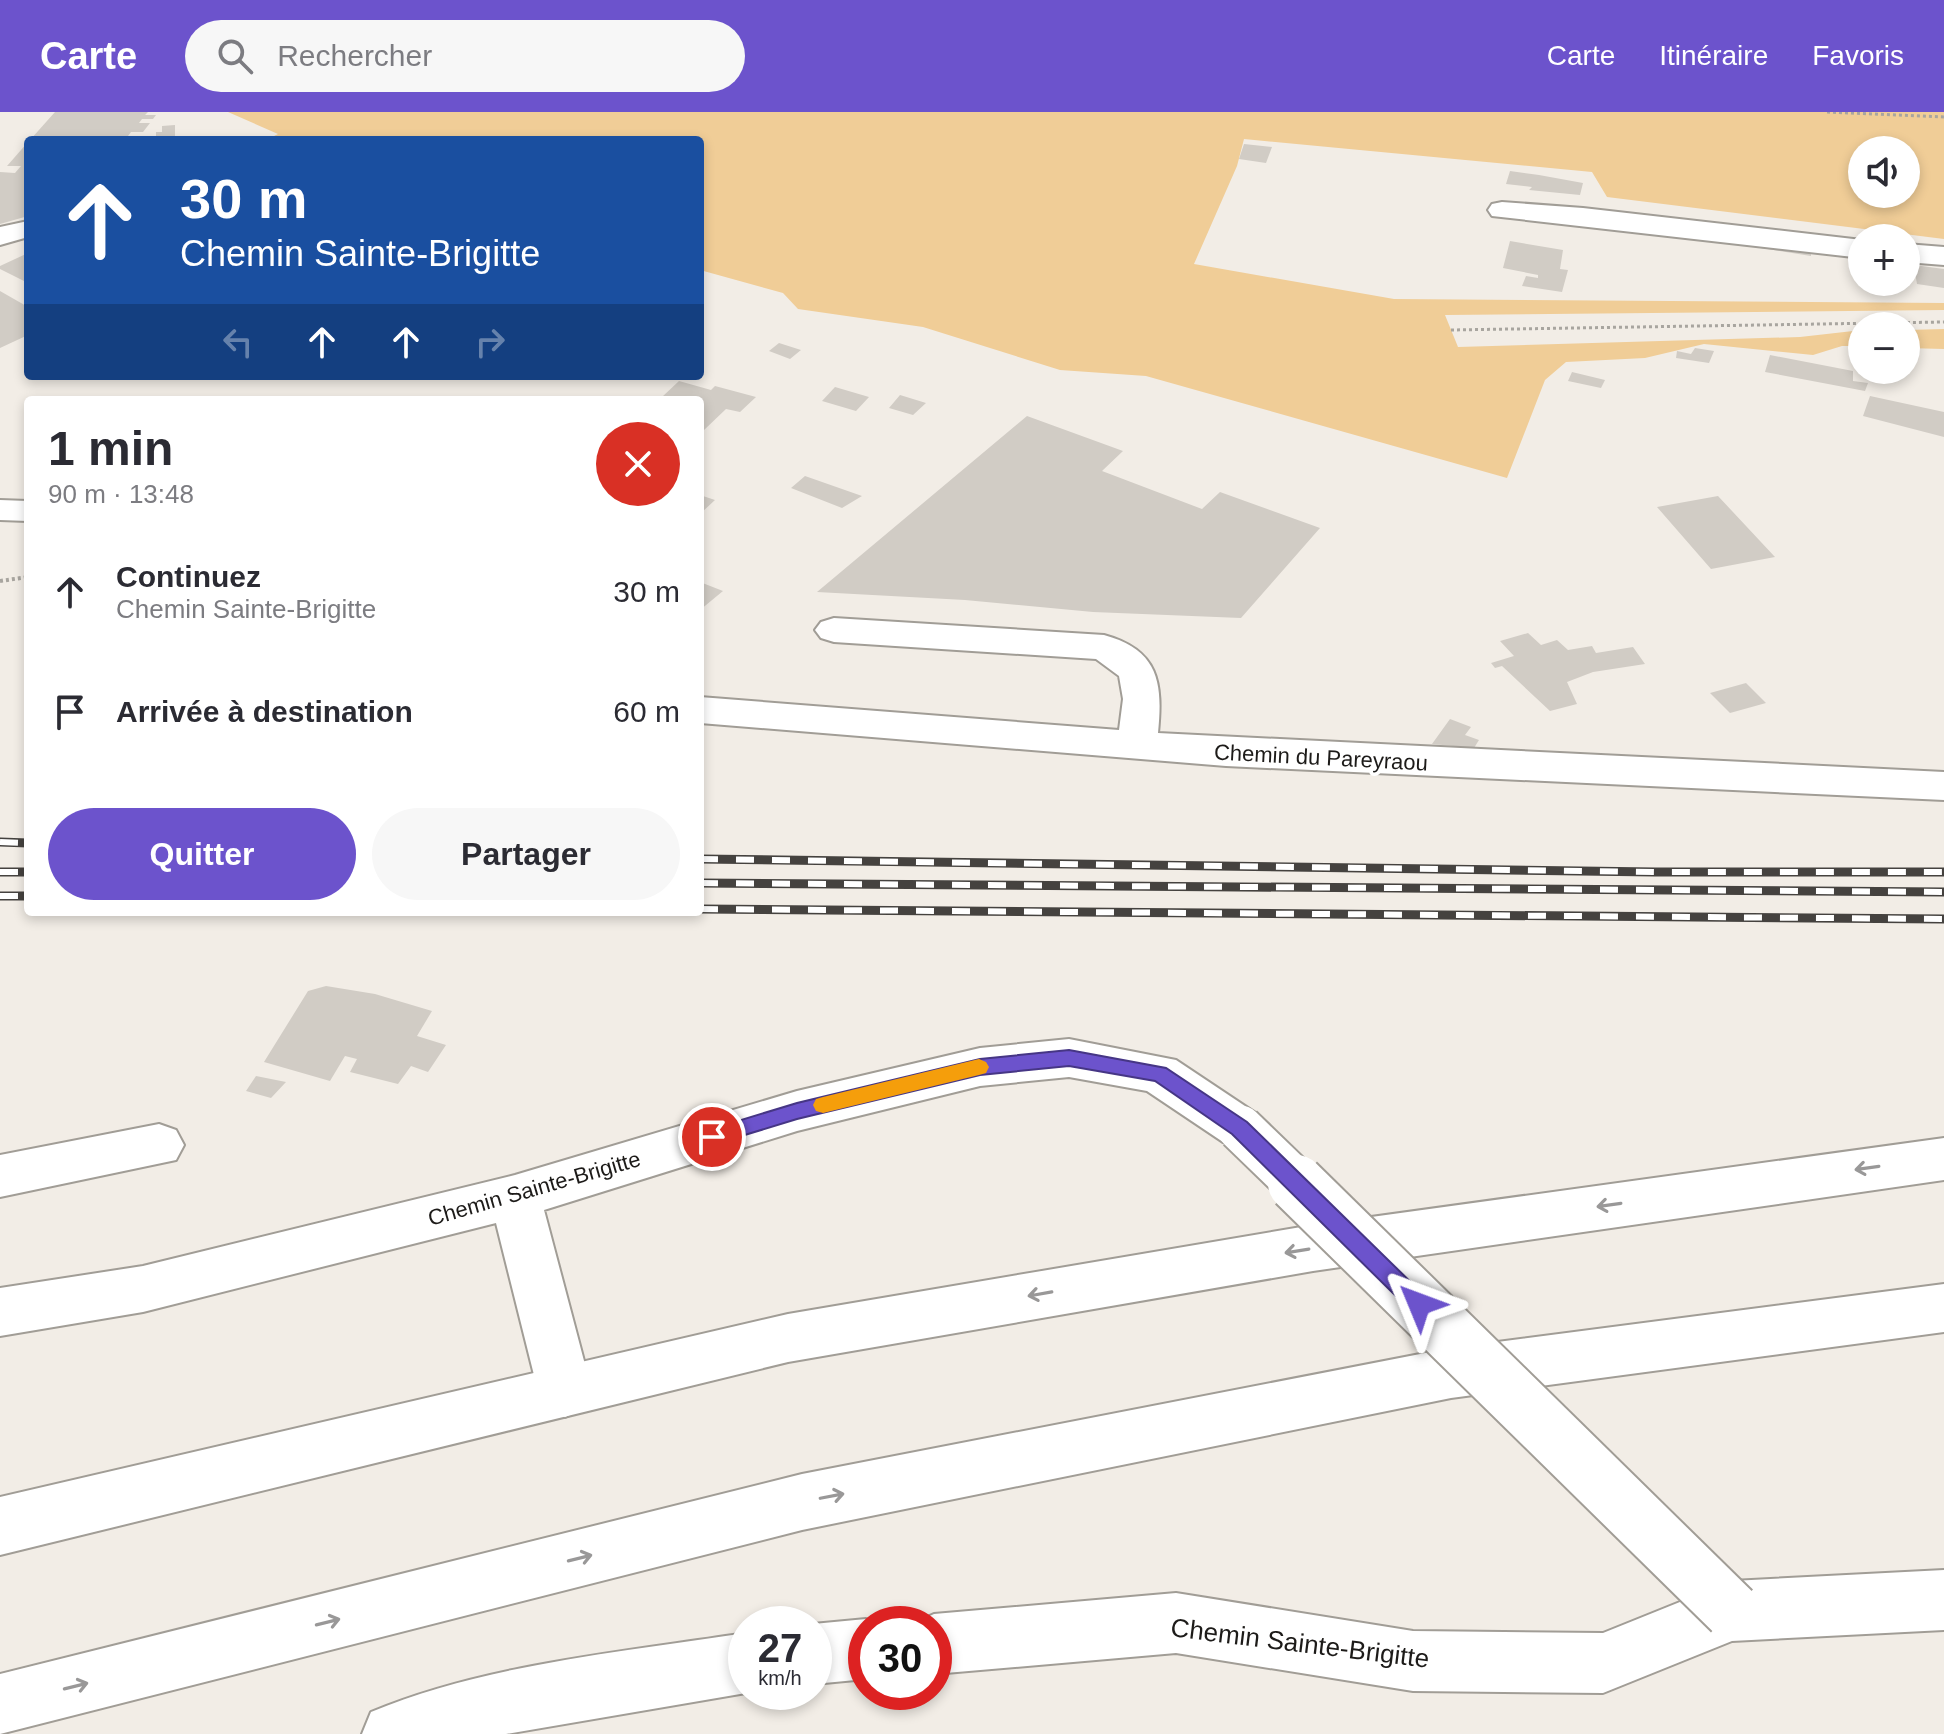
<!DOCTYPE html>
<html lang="fr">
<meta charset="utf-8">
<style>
body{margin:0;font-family:Arial,sans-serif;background:#f7f7f7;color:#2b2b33;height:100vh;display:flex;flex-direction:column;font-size:30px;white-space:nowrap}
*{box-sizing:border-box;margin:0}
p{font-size:26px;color:#7c7c81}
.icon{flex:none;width:44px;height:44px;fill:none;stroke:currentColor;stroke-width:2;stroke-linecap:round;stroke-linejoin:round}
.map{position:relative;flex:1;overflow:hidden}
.drawer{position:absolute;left:24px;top:284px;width:680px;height:520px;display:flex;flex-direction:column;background:#fff;border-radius:8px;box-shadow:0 4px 12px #0003}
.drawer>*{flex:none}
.top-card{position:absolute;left:24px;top:24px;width:680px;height:244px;border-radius:8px;box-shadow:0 4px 12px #0003;background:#1a4fa0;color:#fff;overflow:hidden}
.buttons{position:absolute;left:1848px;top:24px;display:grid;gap:16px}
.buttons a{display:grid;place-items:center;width:72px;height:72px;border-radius:50%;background:#fff;box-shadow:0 4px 12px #0003;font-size:40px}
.speed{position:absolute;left:728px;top:1494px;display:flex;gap:16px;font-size:40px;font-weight:700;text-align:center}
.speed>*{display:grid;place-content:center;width:104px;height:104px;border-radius:50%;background:#fff;box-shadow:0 4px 12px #0003;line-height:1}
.speed small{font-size:20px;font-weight:400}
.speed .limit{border:12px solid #d22;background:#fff;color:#111}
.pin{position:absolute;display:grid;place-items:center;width:68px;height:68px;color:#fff;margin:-34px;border:4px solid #fff;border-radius:50%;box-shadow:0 2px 8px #0007}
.me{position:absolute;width:88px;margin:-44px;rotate:314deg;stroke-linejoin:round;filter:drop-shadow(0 0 6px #0008)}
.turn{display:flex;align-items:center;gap:28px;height:168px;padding:0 24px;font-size:36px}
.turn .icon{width:104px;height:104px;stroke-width:2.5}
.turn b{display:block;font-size:56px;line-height:68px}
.lanes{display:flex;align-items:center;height:76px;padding:0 24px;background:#0003;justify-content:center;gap:40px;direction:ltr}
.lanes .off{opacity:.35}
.round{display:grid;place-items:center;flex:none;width:84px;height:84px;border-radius:42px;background:#f7f7f7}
.headline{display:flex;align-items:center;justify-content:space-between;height:136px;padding:0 24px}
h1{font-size:48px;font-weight:700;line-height:60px}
.action{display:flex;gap:16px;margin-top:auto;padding:16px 24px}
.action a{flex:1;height:92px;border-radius:48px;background:#6c53cc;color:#fff;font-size:32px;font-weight:700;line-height:92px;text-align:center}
.action a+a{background:#f7f7f7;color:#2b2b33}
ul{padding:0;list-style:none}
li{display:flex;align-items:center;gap:24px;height:120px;padding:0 24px}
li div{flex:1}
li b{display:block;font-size:30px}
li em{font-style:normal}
header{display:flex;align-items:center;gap:48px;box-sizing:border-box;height:112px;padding:0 40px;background:#6c53cc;color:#fff}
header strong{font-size:38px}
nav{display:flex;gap:44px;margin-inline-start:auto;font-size:28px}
.search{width:560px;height:72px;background:#f7f7f7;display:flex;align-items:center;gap:20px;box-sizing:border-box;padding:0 28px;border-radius:44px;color:#7c7c81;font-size:30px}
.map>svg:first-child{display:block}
.green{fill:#f0cd97;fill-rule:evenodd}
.building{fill:#d1ccc5}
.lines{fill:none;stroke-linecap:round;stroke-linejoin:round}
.minor-casing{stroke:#a19d96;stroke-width:4}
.highway-casing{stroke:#a19d96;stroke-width:4}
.path-far1{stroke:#a8a59f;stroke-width:3;stroke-dasharray:3 3;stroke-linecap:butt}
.path{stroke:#a8a59f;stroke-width:4;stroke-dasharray:3 3;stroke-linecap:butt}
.minor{fill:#fff;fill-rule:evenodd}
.highway{fill:#fff;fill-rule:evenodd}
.rail-casing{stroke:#45423f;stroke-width:9}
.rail{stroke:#fff;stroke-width:6;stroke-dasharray:18;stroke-linecap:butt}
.minor-bridge-far1-casing{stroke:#a19d96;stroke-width:49;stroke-linecap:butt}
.minor-bridge-casing{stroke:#a19d96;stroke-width:60;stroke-linecap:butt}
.minor-bridge-far1{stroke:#fff;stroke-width:45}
.minor-bridge{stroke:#fff;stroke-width:56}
.oneway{stroke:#999898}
.route{fill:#6c53cc;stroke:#463685;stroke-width:2}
.slow{fill:#f59e0b}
.labels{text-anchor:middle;stroke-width:7;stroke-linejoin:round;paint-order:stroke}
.street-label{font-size:22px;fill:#1d1b19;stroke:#fff}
.near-street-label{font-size:26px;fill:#1d1b19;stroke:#fff}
</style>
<header>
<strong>Carte</strong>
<div class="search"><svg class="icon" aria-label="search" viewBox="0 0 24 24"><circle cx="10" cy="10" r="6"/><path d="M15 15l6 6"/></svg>Rechercher</div>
<nav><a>Carte</a><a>Itinéraire</a><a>Favoris</a></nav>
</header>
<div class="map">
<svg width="1944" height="1622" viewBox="0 0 1944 1622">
<rect width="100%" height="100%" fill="#f2ede6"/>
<path class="green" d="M228,0H1944V127L1607,85L1592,60L1244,27L1237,54L1194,152L1394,187L1944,191V198L1445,203L1458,235L1800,225L1862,218V234H1842L1813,243L1704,232L1645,246L1566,250L1545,268L1507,366L1146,264L1060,258L923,215L798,197L783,181L700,158V28H266L278,22ZM1862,38H1906V82H1862Z
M1944,217V237L1906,236V218Z"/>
<path class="building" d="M55,0H148L145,3H156L153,7H142L139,11H150L143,20H131L125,28H30Z
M175,13V28H156V20H162V14Z
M28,30V104L0,112V60L15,61L21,54H7Z
M1244,32L1272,35L1266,51L1239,47Z
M1510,59L1539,63L1583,71L1580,83L1529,78L1532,75L1506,72Z
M1722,125L1811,136V144L1722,130Z
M1510,129L1563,138L1560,157L1568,158L1562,180L1522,174L1526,164L1538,166V163L1503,156Z
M28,141V171L0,157V154Z
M1906,145H1912L1914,153L1944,157V176L1917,172L1914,155L1906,154Z
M0,179L28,195V223L0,236Z
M779,231L801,238L790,247L769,239Z
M1695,236L1714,239L1709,251L1676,246L1677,239L1691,242Z
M1770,243L1853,259V269L1868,271L1865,279L1765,260Z
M1572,260L1605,268L1601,276L1568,269Z
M679,269L711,278L715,274L756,285L740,300L726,297L703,319H700V288H666L662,285Z
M835,275L869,285L856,299L822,289Z
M900,283L926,291L913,303L889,296Z
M1870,284L1944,300V325L1863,304Z
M1027,304L1123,339L1102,359L1202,397L1220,380L1320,416L1241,506L1093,500L965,488L817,480Z
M805,364L862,384L842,396L791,376Z
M700,383L715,388L700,402Z
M1718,384L1775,445L1711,457L1657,395Z
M700,470L723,479L700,498Z
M1528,521L1541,533L1557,528L1568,538L1592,534L1596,541L1633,535L1645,552L1593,560L1567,570L1577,592L1550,599L1502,554L1495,556L1491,551L1514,544L1500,529Z
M1746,571L1766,591L1730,601L1710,581Z
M1450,607L1471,615L1465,623L1479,628L1474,636L1432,632Z
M326,874L375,882L432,899L417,924L446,933L428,960L411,954L398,972L350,960L357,947L345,944L330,969L264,950L308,879Z
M256,964L286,970L271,986L246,979Z"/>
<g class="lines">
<defs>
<path id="minor" d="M1502,90L1583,96L1862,128V146L1492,104L1488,98L1492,92Z
M28,109V125L0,133V115Z
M1906,132L1944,135V153L1906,150Z
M0,388L28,389V409L0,408Z
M834,506L1104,523C1159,538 1163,571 1158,621L1944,660V688L1226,654L700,611V585L1119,618L1123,587L1119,564L1096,547L834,530L821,526L815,518L821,510Z
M1069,927L1176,948L1257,1002L1264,1016L1257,1030L1240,1036L1223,1030L1147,979L1069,965L980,974L797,1019L544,1098L592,1279L584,1297L565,1305L546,1297L538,1279L496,1111L143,1200L0,1224V1176L143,1154L515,1063L797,979L980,936Z
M159,1012L176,1018L184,1033L176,1048L0,1085V1043Z
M1944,1458V1518L1732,1529L1603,1581L1413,1579L1176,1541L934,1562V1512H912L934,1502L1176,1481L1413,1519L1603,1521L1732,1469Z
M866,1507L879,1512H866V1567L814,1572L813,1512Z
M746,1521V1580H749L746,1581L506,1622H362L371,1600C486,1552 623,1540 746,1521Z"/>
<path id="highway" d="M1944,1026V1068L1313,1159L788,1250L0,1443V1385L788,1202L1313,1113Z
M1944,1172V1220L1451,1286L802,1418L0,1622V1562L802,1362L1451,1236Z"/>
</defs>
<use href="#minor" class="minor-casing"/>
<use href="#highway" class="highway-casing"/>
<path class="path-far1" d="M1827,0L1944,5
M1451,218L1944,210"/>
<path class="path" d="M0,469L28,465"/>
<use href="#minor" class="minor"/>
<use href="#highway" class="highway"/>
<defs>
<path id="rail" d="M0,730L28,731
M700,747L1655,760H1944
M0,760H28
M700,771L1944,780
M0,784H28
M700,797L1944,807"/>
</defs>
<use href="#rail" class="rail-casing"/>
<use href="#rail" class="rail"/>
<defs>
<path id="minor-bridge-far1" d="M1240,1016L1299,1073"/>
<path id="minor-bridge" d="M1296,1071L1732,1499"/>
</defs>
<use href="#minor-bridge-far1" class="minor-bridge-far1-casing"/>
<use href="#minor-bridge" class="minor-bridge-casing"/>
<use href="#minor-bridge-far1" class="minor-bridge-far1"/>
<use href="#minor-bridge" class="minor-bridge"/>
</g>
<defs><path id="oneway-shaft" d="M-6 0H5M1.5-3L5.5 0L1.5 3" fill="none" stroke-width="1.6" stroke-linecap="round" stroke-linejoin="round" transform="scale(2)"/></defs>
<g class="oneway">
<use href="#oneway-shaft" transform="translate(1867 1056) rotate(172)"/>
<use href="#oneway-shaft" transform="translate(1609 1093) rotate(172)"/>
<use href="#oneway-shaft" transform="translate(1297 1139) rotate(171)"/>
<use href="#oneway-shaft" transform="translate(1040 1182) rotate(170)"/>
<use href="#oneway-shaft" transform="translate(832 1384) rotate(-11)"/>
<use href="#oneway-shaft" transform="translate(580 1446) rotate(-14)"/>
<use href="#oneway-shaft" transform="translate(328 1510) rotate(-14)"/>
<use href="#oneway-shaft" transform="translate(76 1574) rotate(-14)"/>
</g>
<path class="route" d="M1069,938L1166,956L1247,1010L1426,1185L1429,1192L1426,1199L1419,1202L1411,1199L1232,1022L1155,969L1069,954L980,963L797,1007L712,1033L705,1031L702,1025L705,1019L797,991L980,947Z"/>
<path class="slow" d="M979,947L986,950L989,955L986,961L979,963L823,1001L816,999L813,993L816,987L823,985Z"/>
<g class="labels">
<g class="street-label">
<text transform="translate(1321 645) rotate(3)" y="8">Chemin du Pareyraou</text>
<text transform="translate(534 1076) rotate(-16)" y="8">Chemin Sainte-Brigitte</text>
</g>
<g class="near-street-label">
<text transform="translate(1300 1531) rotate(7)" y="9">Chemin Sainte-Brigitte</text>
</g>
</g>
</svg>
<div class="buttons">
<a><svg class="icon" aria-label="sound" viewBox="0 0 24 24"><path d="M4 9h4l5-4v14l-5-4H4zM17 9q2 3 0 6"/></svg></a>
<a>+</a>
<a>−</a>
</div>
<div class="speed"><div>27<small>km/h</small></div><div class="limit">30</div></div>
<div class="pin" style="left:712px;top:1025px;background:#d93025"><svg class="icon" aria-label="arrive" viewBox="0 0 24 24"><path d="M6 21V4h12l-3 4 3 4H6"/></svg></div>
<svg class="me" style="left:1419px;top:1192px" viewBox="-20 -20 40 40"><path d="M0-17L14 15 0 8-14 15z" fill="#6c53cc" stroke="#fff" stroke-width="4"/></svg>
<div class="top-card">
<div class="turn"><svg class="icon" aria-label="ahead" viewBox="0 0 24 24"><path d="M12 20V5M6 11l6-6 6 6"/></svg><div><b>30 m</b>Chemin Sainte-Brigitte</div></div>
<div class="lanes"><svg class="icon off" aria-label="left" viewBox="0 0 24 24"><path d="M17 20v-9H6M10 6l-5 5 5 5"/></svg><svg class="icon" aria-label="ahead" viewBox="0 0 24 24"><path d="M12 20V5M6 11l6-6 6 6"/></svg><svg class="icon" aria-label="ahead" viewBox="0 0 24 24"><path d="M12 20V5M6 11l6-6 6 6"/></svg><svg class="icon off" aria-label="right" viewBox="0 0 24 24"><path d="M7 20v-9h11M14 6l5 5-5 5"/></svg></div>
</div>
<section class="drawer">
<div class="headline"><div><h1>1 min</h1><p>90 m · 13:48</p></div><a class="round" style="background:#d93025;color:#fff"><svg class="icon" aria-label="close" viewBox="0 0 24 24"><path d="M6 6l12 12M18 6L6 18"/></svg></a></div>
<ul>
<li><svg class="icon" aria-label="ahead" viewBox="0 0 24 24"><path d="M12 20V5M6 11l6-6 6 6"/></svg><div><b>Continuez</b><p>Chemin Sainte-Brigitte</p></div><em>30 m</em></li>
<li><svg class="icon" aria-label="arrive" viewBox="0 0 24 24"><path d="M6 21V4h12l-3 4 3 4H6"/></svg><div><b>Arrivée à destination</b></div><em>60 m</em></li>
</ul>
<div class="action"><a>Quitter</a><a>Partager</a></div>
</section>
</div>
